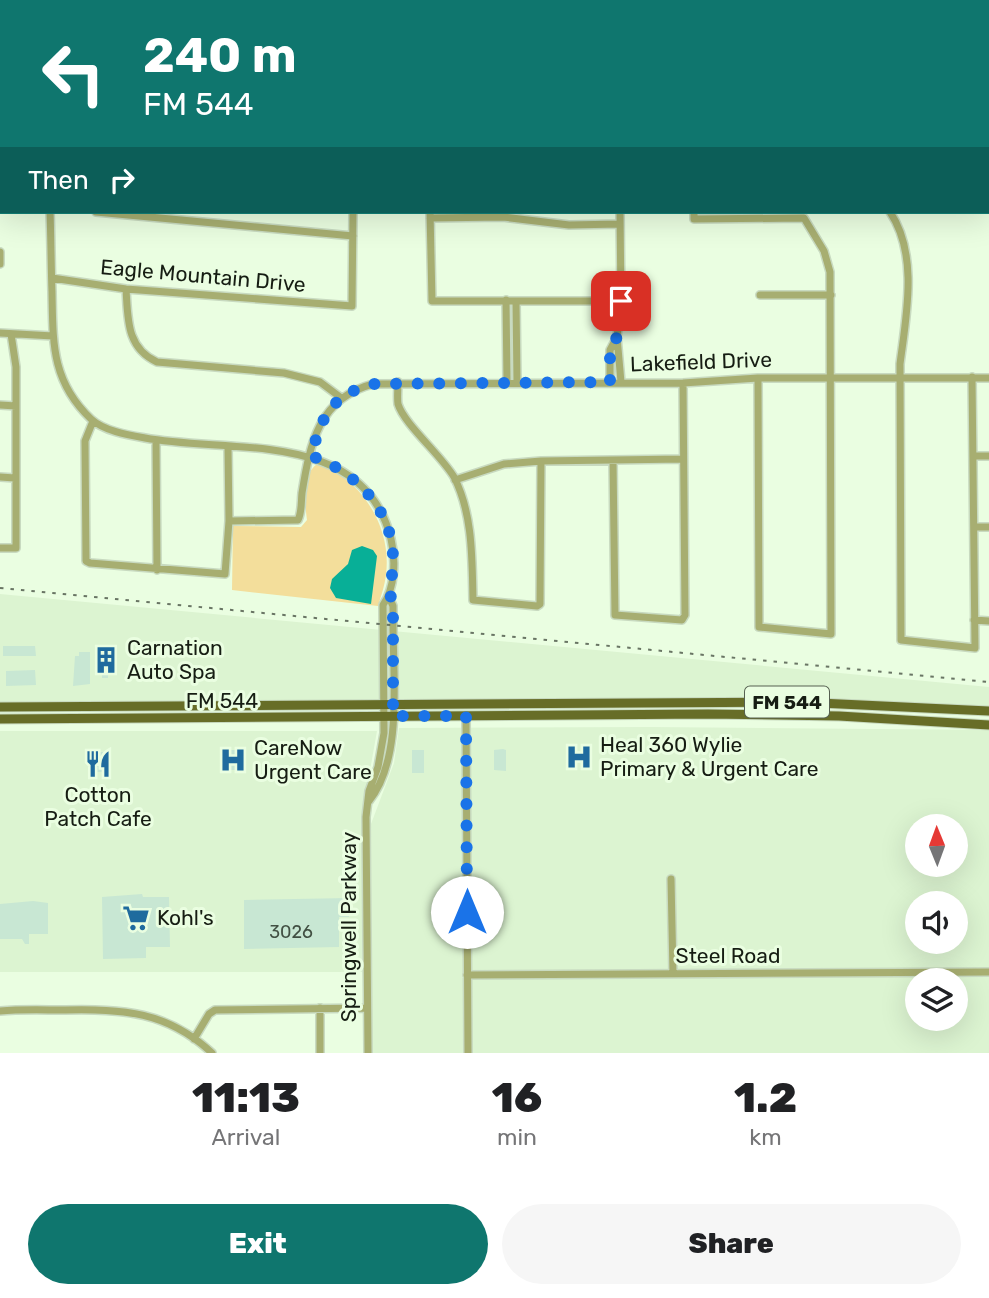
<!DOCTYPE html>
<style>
body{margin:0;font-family:Rubik,sans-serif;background:#f6f6f6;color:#202124;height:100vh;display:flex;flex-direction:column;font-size:26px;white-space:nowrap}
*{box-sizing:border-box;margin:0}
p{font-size:23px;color:#757577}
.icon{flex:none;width:38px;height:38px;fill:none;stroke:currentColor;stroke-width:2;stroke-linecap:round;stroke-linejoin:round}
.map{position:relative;height:1053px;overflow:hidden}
.drawer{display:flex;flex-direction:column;background:#fff;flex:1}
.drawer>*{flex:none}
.banner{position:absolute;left:0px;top:0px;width:990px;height:214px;box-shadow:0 7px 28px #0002;background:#0f766e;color:#fff;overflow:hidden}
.needle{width:46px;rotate:359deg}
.controls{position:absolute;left:905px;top:814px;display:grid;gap:14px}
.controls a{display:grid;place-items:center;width:63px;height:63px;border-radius:50%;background:#fff;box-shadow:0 7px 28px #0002;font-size:35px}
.pin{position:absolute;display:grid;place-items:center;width:60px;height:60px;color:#fff;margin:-30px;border-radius:14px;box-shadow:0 4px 10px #0006}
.me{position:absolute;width:77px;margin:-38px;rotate:0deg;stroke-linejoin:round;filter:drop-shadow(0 0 5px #0008)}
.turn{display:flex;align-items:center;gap:24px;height:147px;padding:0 28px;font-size:32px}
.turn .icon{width:91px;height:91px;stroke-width:2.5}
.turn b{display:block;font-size:49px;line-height:60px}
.then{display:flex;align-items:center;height:66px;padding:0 28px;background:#0003;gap:14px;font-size:26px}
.eta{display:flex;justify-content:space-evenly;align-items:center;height:119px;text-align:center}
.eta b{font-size:42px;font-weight:800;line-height:49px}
.cta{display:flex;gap:14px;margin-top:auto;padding:14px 28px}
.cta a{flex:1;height:80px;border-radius:42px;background:#0f766e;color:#fff;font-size:28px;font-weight:800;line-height:80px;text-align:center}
.cta a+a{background:#f6f6f6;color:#202124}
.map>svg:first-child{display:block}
.built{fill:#dcf4d1;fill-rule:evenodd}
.green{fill:#f3de9b}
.water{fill:#08af97}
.building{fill:#c8e7d3}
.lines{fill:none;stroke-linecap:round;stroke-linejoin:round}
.minor-casing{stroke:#c8dac0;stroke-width:10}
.major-casing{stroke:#c8dac0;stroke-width:11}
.minor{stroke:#a7ae71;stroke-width:7}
.major{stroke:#676d27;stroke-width:9}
.rail{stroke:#697564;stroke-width:2;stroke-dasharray:3.5 7;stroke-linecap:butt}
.route{stroke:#1a73e8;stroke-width:12;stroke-dasharray:0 21.6}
.labels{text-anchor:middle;stroke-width:6;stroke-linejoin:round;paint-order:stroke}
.number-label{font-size:18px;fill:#425043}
.shield{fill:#eafee1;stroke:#566051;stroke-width:2}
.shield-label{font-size:19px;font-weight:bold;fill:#161d13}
.street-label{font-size:21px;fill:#161d13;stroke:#eafee1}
.poi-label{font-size:21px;fill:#161d13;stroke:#eafee1;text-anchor:start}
</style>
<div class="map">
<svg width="989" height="1053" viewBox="0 0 989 1053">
<rect width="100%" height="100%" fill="#eafee1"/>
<path class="built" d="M0,594L989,687V706L789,698L0,702Z
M651,727L989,730V1053H372L371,824L394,763L399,728ZM917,826H956V864H917ZM917,903H956V942H917ZM917,980H956V1018H917Z
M0,731H377L363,810L362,972H0Z"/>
<path class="green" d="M317,464C362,478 392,528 386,574C385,585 381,596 378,606L232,590L233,526L301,527L307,520C305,505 302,474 317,464Z"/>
<path class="water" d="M362,546L373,550L377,556L371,604L336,598L330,588L332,579L348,564L352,550Z"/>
<path class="building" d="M3,646H35L36,656H3Z
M102,646H107V651H113V669H108V678H102V670H99V652H102Z
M79,652H90V684L73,686L75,656H79Z
M35,670L36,685L6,686V671Z
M503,749L506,750V771L494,770V750Z
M226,750H240V770H226Z
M412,750H424V773H412Z
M96,752H106V772H91L90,755H96Z
M142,894L143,897H169L170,947H146V958L103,959L102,897Z
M349,898V917H339V947L244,949V900Z
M33,901L48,903V934H29V944H25L22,939H0V904Z"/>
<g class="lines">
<defs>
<path id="minor" d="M131,0L149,2
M450,0L487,2
M48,2V0
M375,2V0
M495,2H639
M0,65L2,61
M50,212C51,238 51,265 52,292C53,342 51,381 91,419C104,431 128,435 145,438C231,454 364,428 391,539C396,560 395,588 383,605L384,733L378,767L369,791L366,817L368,1053
M96,212L353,236
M430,212L432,301H621
M694,212V219L804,218L824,251L830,272L831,634L759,627L758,378
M890,212C919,255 906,317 900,364L901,640L975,648L972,377
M430,218L503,217L569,225L620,224
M0,252V264
M52,278L126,289L352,306L353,212
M126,289C128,318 126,348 157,362L284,373L320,382L340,397
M760,295H831
M506,300L507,382
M516,301L517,382
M0,333L53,336
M617,337L621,301L620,212
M398,382C398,389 397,398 398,404C404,424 441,455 454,477C473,514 472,559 473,600L537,606L540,604L541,461
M610,382V350L617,337L621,382
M0,405L16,406
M93,421L85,441L86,561L90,563L225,574L229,521L228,447
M156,440L157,570
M973,456H989
M613,460L615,615L682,620L685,615L683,383
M0,477L15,478
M455,480L504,464L541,461L683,459
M229,521L298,520C302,512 301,502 302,493C310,443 319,398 373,384L683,383L758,378H989
M974,527H989
M0,548H16V367L11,334
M974,620L989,621
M466,716L468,1053
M369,801C403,759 393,677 393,625V606L389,597
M671,879L673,974
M467,975L989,972
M320,1008V1053
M0,1011C21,1009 44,1010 65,1010C123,1009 167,1011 212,1053
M194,1039L209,1014L215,1010L367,1008"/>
<path id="major" d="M0,707L798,702L989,711
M0,719L708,714L839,716L989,725"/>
</defs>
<use href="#minor" class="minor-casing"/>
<use href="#major" class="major-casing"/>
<use href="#minor" class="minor"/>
<use href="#major" class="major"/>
<path class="rail" d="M0,588L989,682"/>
</g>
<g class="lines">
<path class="route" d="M467,912L466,716H393V606C387,591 394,574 393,557C392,509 355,471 311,456C322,416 331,395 373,384L610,382V350L617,337L621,301"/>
</g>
<defs>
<symbol id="building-bare" viewBox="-9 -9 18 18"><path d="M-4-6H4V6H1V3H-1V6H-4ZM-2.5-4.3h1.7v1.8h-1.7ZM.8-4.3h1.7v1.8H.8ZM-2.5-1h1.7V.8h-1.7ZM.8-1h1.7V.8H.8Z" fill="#1f6b9e" stroke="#eafee1" stroke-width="2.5" paint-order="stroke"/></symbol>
<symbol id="hospital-bare" viewBox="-9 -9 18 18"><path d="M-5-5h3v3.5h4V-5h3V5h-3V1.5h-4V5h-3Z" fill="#1f6b9e" stroke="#eafee1" stroke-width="2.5" paint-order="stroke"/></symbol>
<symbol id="restaurant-bare" viewBox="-9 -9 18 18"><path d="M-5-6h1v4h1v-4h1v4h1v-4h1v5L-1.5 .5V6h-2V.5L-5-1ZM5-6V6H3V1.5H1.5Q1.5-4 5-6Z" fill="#1f6b9e" stroke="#eafee1" stroke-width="2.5" paint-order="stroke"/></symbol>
<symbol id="supermarket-bare" viewBox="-9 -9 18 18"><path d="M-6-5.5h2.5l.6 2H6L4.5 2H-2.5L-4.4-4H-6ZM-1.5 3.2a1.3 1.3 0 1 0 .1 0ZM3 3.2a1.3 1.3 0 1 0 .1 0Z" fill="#1f6b9e" stroke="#eafee1" stroke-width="2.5" paint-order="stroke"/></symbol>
</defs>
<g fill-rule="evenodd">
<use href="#building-bare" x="87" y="641" width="38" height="38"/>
<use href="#hospital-bare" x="560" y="738" width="38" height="38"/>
<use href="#hospital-bare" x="214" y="741" width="38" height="38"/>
<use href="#restaurant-bare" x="79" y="745" width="38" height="38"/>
<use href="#supermarket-bare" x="117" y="899" width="38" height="38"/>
</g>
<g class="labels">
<g class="number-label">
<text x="291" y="938">3026</text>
</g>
<rect class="shield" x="745" y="686.5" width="84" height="31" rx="5"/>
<g class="shield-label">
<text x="787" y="709">FM 544</text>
</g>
<g class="street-label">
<text transform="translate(203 276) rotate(5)" y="7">Eagle Mountain Drive</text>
<text transform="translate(701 362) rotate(-2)" y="7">Lakefield Drive</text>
<text x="222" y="708">FM 544</text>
<text transform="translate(349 927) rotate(-90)" y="7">Springwell Parkway</text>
<text x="728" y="963">Steel Road</text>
</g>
<g class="poi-label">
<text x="127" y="655">Carnation<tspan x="127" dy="24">Auto Spa</tspan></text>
<text x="600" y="752">Heal 360 Wylie<tspan x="600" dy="24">Primary &amp; Urgent Care</tspan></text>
<text x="254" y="755">CareNow<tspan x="254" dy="24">Urgent Care</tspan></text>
<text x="98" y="802" text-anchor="middle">Cotton<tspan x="98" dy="24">Patch Cafe</tspan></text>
<text x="157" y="925">Kohl's</text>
</g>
</g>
</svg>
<div class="controls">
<a><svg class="needle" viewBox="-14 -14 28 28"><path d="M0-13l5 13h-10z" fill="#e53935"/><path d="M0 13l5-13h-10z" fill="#757577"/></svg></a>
<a><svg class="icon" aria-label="sound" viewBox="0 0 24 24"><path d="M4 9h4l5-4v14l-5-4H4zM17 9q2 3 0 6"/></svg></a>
<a><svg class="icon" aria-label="layers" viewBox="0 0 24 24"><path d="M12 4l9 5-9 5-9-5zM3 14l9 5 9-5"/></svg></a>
</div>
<div class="pin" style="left:621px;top:301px;background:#d93025"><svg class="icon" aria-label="arrive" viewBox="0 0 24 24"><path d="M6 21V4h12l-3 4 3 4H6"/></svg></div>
<svg class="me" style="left:467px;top:912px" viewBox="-20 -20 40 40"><circle r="19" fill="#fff"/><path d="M0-13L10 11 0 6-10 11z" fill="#1a73e8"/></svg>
<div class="banner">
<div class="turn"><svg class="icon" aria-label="left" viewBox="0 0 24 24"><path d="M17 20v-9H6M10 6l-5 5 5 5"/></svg><div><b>240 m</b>FM 544</div></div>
<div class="then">Then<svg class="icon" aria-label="right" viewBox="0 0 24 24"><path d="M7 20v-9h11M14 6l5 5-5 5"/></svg></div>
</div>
</div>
<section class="drawer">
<div class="eta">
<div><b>11:13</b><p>Arrival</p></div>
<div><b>16</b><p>min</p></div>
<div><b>1.2</b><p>km</p></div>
</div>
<div class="cta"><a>Exit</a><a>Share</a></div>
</section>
